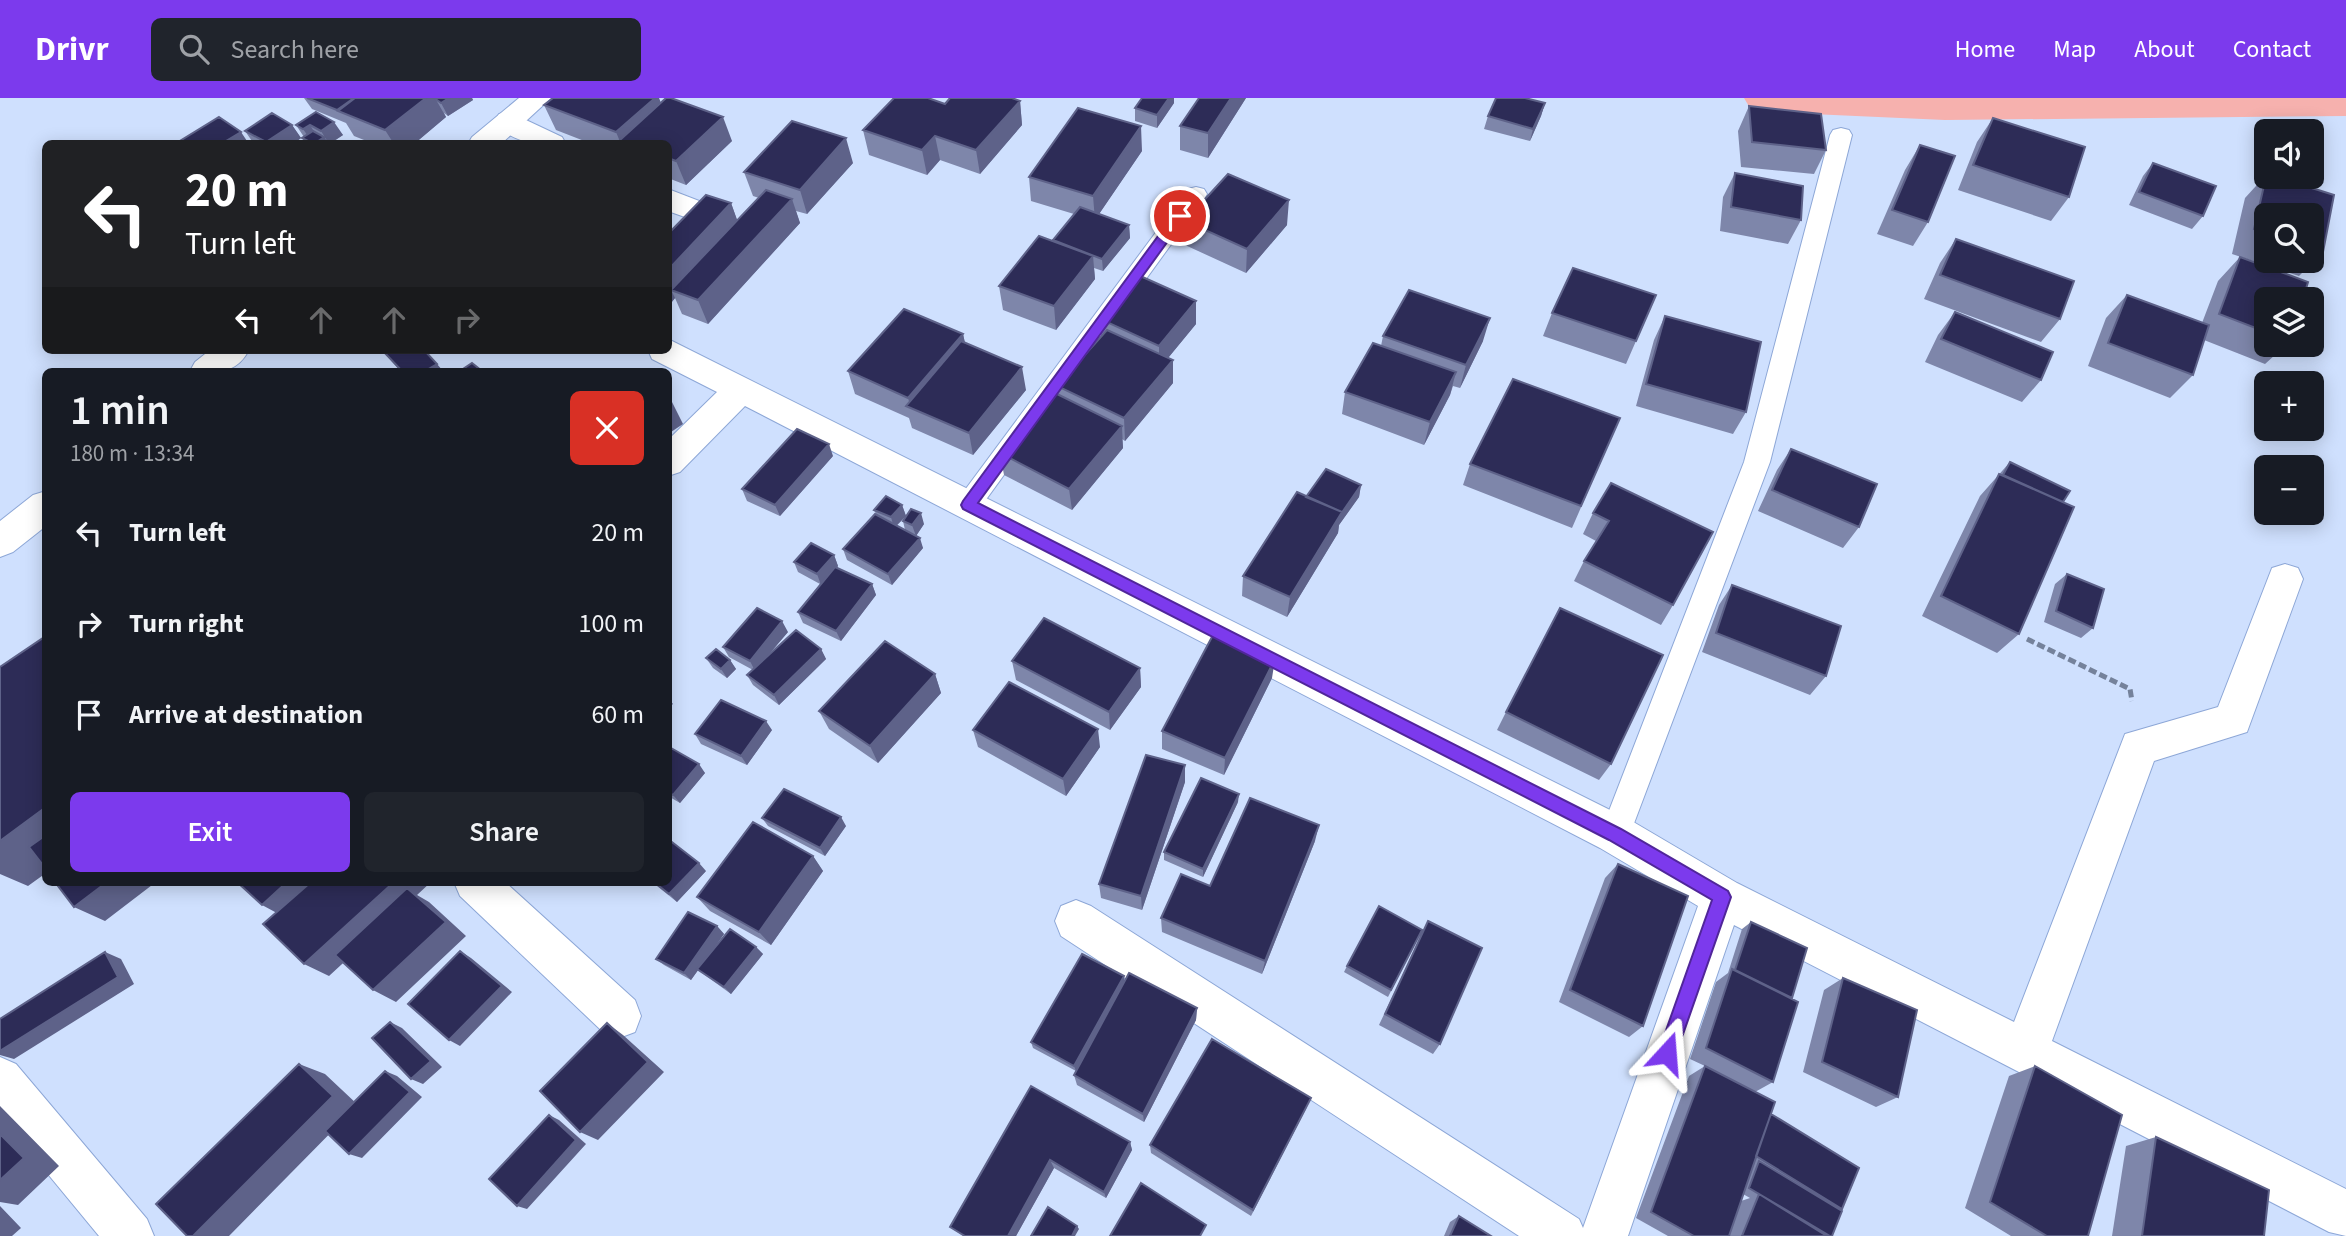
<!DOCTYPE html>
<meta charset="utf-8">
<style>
body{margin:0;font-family:"Source Sans 3",sans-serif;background:#20242c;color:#f1f3f6;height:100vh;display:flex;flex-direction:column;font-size:26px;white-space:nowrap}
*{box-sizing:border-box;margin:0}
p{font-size:23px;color:#9ea1a6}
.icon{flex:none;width:38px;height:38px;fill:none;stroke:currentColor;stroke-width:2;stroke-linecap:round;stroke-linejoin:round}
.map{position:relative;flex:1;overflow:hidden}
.panel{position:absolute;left:42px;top:270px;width:630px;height:518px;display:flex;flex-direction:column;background:#171b24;border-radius:10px;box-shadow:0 4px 18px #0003}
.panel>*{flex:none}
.banner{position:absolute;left:42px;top:42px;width:630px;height:214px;border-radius:10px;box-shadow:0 4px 18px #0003;background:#202124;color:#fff;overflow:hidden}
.tools{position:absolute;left:2254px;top:21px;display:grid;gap:14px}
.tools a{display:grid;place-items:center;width:70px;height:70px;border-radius:10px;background:#171b24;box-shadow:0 4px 18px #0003;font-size:35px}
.pin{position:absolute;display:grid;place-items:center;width:60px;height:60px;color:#fff;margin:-30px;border:4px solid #fff;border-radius:50%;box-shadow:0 2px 7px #0007}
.me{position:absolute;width:77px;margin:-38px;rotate:19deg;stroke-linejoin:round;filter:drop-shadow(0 0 5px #0008)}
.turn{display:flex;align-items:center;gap:24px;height:147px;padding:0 28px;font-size:32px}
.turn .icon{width:91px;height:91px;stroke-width:2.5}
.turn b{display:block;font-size:49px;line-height:60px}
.lanes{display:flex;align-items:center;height:66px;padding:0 28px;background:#0003;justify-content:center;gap:35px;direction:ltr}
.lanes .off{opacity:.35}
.round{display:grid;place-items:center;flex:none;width:74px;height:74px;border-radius:10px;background:#20242c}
.head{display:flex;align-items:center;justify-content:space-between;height:119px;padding:0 28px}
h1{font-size:42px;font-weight:600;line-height:52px}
.primary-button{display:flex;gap:14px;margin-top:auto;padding:14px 28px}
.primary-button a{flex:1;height:80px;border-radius:10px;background:#7c3aed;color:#fff;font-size:28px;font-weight:600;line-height:80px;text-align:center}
.primary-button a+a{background:#20242c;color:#f1f3f6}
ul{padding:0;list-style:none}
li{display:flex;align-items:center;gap:21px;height:91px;padding:0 28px}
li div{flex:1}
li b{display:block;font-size:26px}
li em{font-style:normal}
header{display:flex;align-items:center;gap:42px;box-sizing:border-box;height:98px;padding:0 35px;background:#7c3aed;color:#fff}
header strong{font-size:33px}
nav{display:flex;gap:38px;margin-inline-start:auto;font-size:24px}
.search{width:490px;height:63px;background:#20242c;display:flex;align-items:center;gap:18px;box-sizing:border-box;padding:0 24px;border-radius:10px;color:#9ea1a6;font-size:26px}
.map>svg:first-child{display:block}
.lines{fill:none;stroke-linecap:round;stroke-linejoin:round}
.canal{fill:#f6b1ae;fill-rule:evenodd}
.lane-casing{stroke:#8da7d7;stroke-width:2}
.street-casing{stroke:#8da7d7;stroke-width:2}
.secondary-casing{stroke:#8da7d7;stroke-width:2}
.path{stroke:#75829b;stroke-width:5;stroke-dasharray:8 3.5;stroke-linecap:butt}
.lane{fill:#fff;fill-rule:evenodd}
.street{fill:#fff;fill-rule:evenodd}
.secondary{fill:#fff;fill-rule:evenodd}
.wall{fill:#7e86aa;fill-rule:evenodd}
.shaded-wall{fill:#5e6289}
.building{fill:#2d2c57;stroke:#5e6289;stroke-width:2}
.route{fill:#7c3aed;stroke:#51269a;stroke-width:2}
</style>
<header>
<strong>Drivr</strong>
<div class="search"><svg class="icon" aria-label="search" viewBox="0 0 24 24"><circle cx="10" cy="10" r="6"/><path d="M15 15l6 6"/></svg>Search here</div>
<nav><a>Home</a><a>Map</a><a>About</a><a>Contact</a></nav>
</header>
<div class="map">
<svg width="2346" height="1138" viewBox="0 0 2346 1138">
<rect width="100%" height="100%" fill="#cfe0fe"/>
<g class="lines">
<path class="canal" d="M1744,0H2346V18L1945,22L1766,14L1750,10Z"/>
<defs>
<path id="lane" d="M1841,30L1849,32L1852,37L1770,364L1630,736L1626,746L1615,750L1604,746L1600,736L1744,364L1830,37L1833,32Z
M1196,89L1204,91L1207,96L1204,101L977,414L968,417L959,414L955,407L959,400L1188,91Z"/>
<path id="street" d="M509,14L562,39L566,46C541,46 510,47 495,23L499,16Z
M668,91L707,106L711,113L707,120L696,123L668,113Z
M668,241L1630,722L1737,785L2014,924L2125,636L2218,609L2272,470L2285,466L2298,470L2303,481L2247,634L2154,663L2052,943L2346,1091V1138L2329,1134L1734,827L1628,1138H1519L1061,838L1055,823L1061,808L1076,802L1091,808L1579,1121L1583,1130L1698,808L1600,750L745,308L680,374L668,378V342L717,294L652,261L648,252H668Z
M454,784H505L635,902L641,918L635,934L619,940L603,934L460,798Z
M0,959L16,966L147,1121L154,1138H99L0,1018Z"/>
<path id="secondary" d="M519,0H551L501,46H468L472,39Z
M210,252H249C235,278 217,273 190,273L195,264Z
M46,393V428L13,454L0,459V423L33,397Z"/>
</defs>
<use href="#lane" class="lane-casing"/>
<use href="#street" class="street-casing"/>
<use href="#secondary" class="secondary-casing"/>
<path class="path" d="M2027,541L2130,591L2132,603"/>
<use href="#lane" class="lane"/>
<use href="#street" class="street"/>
<use href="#secondary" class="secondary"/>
</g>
<path class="wall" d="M304,0H472L473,2L448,18L444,15L446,19L414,46H374L354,38L346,25L312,11Z
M1142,0H1174V5L1157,30L1135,23V10Z
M1199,0H1246L1208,60L1180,52V28Z
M1020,3L1022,27L980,76L940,62L927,77L869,57L863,32L945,6Z
M661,5L732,43L686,87L668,80V46H592L556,32L544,7Z
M1545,5L1541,18L1530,43L1484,31L1488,18Z
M1749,8L1826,52L1814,76L1741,69L1738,33Z
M316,14L343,37L330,46H306L302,40L304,39L296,27Z
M1993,20L2069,99L2051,123L1958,92L1977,44Z
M292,27L301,40L293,46H254L245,33Z
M1920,47L1928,124L1913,148L1877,136L1905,72Z
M1142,53L1099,116L1129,127L1130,140L1103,173L1094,170L1095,181L1056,232L1003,212L999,188L1053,143L1074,116L1031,103L1029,79Z
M853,65L807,116L796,113L800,125L708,226L682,216L675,200L671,205L668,204V136L731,105L737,122L759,100L753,98L744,74Z
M2153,65L2203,118L2192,131L2129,107L2143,78Z
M1735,75L1801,122L1788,146L1720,133L1723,99Z
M2266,77V79H2277L2334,97L2323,154L2299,178L2232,156L2245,100ZM2266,117H2312V163H2266Z
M1185,123L1287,127L1246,175L1185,147Z
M1956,141L2060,221L2041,244L1924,201L1940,165Z
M2240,159L2266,201V247H2286L2265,266L2204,242L2193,277L2170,300L2088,268L2106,220L2127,197L2202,225L2218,183Z
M1656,197L1626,266L1543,238L1552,215Z
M1196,203V226L1168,260L1173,285L1125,343L1122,341L1123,350L1072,412L1004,377L1000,355L1058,297L1057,288L1101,239L1100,221Z
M1955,214L2041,282L2022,304L1925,264L1938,237Z
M1665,218L1746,314L1733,336L1636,308L1654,242Z
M963,236L965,245L1026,292L973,357L912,330L909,320L855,296L848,273Z
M1383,238L1483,243L1460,290L1453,288L1450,297L1424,347L1342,316L1345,294L1381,248Z
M382,252L443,273H400Z
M1620,320L1572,430L1463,387L1470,366Z
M1791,351L1859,429L1843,450L1758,413L1777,372Z
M833,358L780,418L747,403L742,391Z
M2010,364L2063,404L2019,536L1997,555L1922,518L1980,398Z
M1611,385L1673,507L1661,527L1574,483L1584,463L1596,443L1583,436L1593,415Z
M1361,387L1359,399L1339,427L1338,435L1287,519L1242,498L1243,478Z
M902,407L906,418L897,427L905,432L903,423L924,426L916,438L923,450L892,487L847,462L843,451L876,416L874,412Z
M834,457L838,468L837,470L872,486L876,497L841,543L803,525L798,514L820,486L798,474L794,464Z
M2067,476L2093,530L2081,540L2044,524L2055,486Z
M1732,487L1826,578L1810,597L1702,554L1719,507Z
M788,534L767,558L821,551L826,561L779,607L753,587L747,577L753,572L729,559L723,549Z
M706,560L730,562L736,571L727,580L713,570Z
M1012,563L1140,570L1141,589L1110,632L1016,582Z
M935,576L941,595L878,665L829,631L819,613Z
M1272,580L1224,677L1162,651V633Z
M1506,614L1611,666L1599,682L1497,632Z
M772,632L747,667L701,646L695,636Z
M973,632L1100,649L1066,698L978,649Z
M668,647L671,650L705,675L680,705L668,698Z
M1185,667V684L1142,812L1101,800L1099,786Z
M1238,704L1203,779L1164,762V754Z
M762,720L846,728L825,758L768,728Z
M1315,743L1262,876L1162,834L1161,820L1210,788Z
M813,758L823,773L771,847L710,813L697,799Z
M1618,766L1643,928L1629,939L1559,904L1605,780Z
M706,773L677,804L652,784H668Z
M1428,823L1440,946L1433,956L1379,927Z
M1751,824L1792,900L1773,984L1755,994L1770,1017L1842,1111L1840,1112L1832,1138H1668L1636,1120L1689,978L1705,968L1690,961L1716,884L1728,875L1742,831ZM1743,1096L1750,1100L1741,1103Z
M717,828L724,836L715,849H756L763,856L731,896L698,872L691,882L664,867L656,861Z
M1422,832L1388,899L1344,874L1347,868Z
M1843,880L1898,999L1876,1009L1803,974L1824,892Z
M1125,883L1197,910L1196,922L1144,1024L1077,987L1074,977L1076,973L1033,950L1031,944Z
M2035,968L2088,1138H2011L1965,1110L2009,978Z
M1031,988L1130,1044L1132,1052L1106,1100L1054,1070L1016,1138H963L950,1129Z
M1307,1009L1251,1118L1151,1055L1150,1047Z
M2156,1039L2264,1138H2112L2126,1048Z
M1459,1118L1491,1138H1444L1450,1124Z"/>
<path class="shaded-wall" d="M426,0H435L446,19L414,46H394L385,32Z
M449,0H472L473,2L448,18L441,5Z
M655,0H659L668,22L620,42L621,46L616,34Z
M1169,0H1174V5L1157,30V17Z
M1231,0H1246L1208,60V35Z
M1020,3L1022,27L980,76L976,52Z
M1545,5L1541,18L1530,43L1533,31Z
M723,19L732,43L686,87L676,63Z
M334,24L343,37L329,46L321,33Z
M292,27L301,40L293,46H267L266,44Z
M310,27L318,40L312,44L303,31Z
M1141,28L1142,53L1095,122L1093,98Z
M241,34L249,46H221Z
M935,38L940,62L927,77L922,52Z
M324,39L329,46H314Z
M846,40L853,65L807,116L800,92Z
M792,101L800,125L708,226L698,202Z
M1289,102L1287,127L1246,175L1247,151Z
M731,105L740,130L671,192L675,200L671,205L668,200V172Z
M1129,127L1130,140L1103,173L1102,161Z
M1093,158L1095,181L1056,232L1054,208Z
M1196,203V226L1159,271V248Z
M1490,220L1483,243L1460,290L1466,267Z
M963,236L968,259L911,310L908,300Z
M1173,262V285L1125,343L1124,320Z
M437,266L443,273H425Z
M1022,269L1026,292L973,357L969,335Z
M1456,274L1450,297L1424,347L1430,324Z
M672,304L683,326L668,336V306Z
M1122,328L1123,350L1072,412L1069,391Z
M829,346L833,358L780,418L775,407Z
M1361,387L1359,399L1339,427L1338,435L1287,519L1290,499L1342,414Z
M902,407L906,418L894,430L891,419Z
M921,415L924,426L916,438L912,427Z
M920,440L923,450L892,487L888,476Z
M834,457L838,468L821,487L817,476Z
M872,486L876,497L841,543L836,533Z
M782,523L788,534L755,573L750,563Z
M821,551L826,561L779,607L774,597Z
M1275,561L1272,580L1224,677L1225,660Z
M730,562L736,571L727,580L721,571Z
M1140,570L1141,589L1110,632L1109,614Z
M935,576L941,595L878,665L870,648Z
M668,600L673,606L668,610Z
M766,623L772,632L747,667L741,658Z
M1098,631L1100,649L1066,698L1063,681Z
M699,666L705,675L680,705L673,697Z
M1185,667V684L1142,812L1141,798Z
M1239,696L1238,704L1203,779V771Z
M46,709V775L28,788L0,776V743Z
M841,719L846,728L825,758L820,750Z
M1319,727L1315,743L1262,876L1265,863Z
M813,758L823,773L771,847L759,834Z
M699,765L706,773L677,804L669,796Z
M107,784H156L105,823L74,809Z
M287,784H327L288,821L262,807Z
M394,784H431L417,797L429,804L466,838L396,904L373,892L416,798L329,878L304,866Z
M717,828L724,836L691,882L684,875Z
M756,849L763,856L731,896L724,889Z
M460,853L471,860L512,894L460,948L449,942Z
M105,854L121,861L134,886L14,961L0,957V953Z
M1124,878L1125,884L1076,973L1074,968Z
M1197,910L1196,922L1144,1024L1143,1016Z
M390,924L402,930L442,969L423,986L411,981Z
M607,925L623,937L664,974L598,1042L580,1034Z
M299,966L325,976L358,1007L229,1138H193Z
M385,973L397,978L422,999L362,1060L349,1056Z
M0,1008L59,1068L18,1107L0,1104Z
M549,1017L559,1022L586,1046L527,1111L517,1108Z
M1130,1044L1132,1052L1106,1100L1104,1094Z
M1050,1062L1054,1070L1016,1138H1008Z
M0,1108L21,1130L12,1138H0Z
M1077,1128L1079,1131L1075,1138H1072Z"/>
<path class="building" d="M307,0H354L337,12Z
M355,0H426L385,32L338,13Z
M435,0H449L441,5L437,2Z
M553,0H655L616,34L544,7Z
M666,0H671L723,19L676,63L668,60V46H631L620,42Z
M894,0H928L945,6L950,0H1012L1020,3L976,52L935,38L922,52L863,32Z
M1142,0H1169L1157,17L1135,10Z
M1199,0H1231L1208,35L1180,28Z
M1496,0H1525L1545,5L1533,31L1488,18Z
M1749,8L1821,16L1826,52L1752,44Z
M1078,10L1141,28L1093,98L1029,79Z
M316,14L334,24L321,33L310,27L303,31L296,27Z
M272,15L292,27L266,44L245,33Z
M219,19L241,34L221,46H175Z
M1993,20L2085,49L2069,99L1973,67Z
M792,23L846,40L800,92L744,74Z
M313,33L324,39L314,46L302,40Z
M1920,47L1955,58L1928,124L1892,112Z
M2153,65L2216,88L2203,118L2139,94Z
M1735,75L1803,88L1801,122L1731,109Z
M1228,76L1289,102L1247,151L1185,123Z
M2266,79H2277L2334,97L2323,154L2312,150V117H2266V135L2254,131Z
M766,92L792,101L698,202L671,192Z
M706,97L731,105L668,172V136Z
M1080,109L1129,127L1102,161L1053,142Z
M1039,138L1093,158L1054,208L999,188Z
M1956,141L2074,183L2060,221L1940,177Z
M2240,159L2308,184L2303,201H2266V234L2219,216Z
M1573,170L1656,197L1636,243L1552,215Z
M1138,177L1196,203L1159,248L1100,221Z
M1409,192L1490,220L1466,267L1383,238Z
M2127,197L2209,227L2193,277L2108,245Z
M904,211L963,236L908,300L848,273Z
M1955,214L2053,254L2041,282L1941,241Z
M1665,218L1761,244L1746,314L1646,286Z
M1107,232L1173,262L1124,320L1057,288Z
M961,243L1022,269L969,335L906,308Z
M1373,245L1456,274L1430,324L1345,294Z
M382,252H424L437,266L425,273H402Z
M472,265L482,273H460Z
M1513,281L1620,320L1581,408L1470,366Z
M1055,295L1122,328L1069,391L1000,355Z
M797,331L829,346L775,407L742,391Z
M1791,351L1877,386L1859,429L1772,392Z
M2010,364L2070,393L2063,404L2003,377Z
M1326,371L1361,387L1341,416L1342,414L1306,399Z
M1999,376L2074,409L2019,536L1941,498Z
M1611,385L1713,434L1673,507L1584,463L1609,423L1593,415Z
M1297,394L1342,414L1290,499L1243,478Z
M886,398L902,407L891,419L874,412Z
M911,411L921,415L912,427L903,423Z
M875,416L920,440L888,476L843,451Z
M811,445L834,457L817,476L794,464Z
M835,469L872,486L836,533L798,514Z
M2067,476L2104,491L2093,530L2056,513Z
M1732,487L1841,528L1826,578L1716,535Z
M757,510L782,523L750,563L723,549Z
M1560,510L1663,557L1611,666L1506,614Z
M1044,520L1140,570L1109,614L1012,563Z
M796,532L821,551L774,597L747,577Z
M1213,537L1275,561L1225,660L1162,633Z
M46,538V709L0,743V569Z
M885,543L935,576L870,648L819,613Z
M716,551L730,562L721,571L706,560Z
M1009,584L1098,631L1063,681L973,632Z
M721,602L766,623L741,658L695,636Z
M671,650L699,666L673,697L668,694V653Z
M1146,657L1185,667L1141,798L1099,786Z
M1201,680L1239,696L1203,771L1164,754Z
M784,691L841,719L820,750L762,720Z
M1250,700L1319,727L1265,863L1161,820L1181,776L1210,788Z
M753,724L813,758L759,834L697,799Z
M46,737V771L29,749Z
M668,741L699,765L669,796L654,784H668Z
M1618,766L1688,798L1643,928L1570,892Z
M55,784H107L74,809Z
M237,784H287L262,807Z
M311,784H394L304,866L263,826Z
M407,790L446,824L373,892L335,857Z
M1379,808L1422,832L1391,892L1347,868Z
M688,814L717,828L684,875L656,861Z
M1428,823L1482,850L1440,946L1385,916Z
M1751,824L1807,850L1792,900L1735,872Z
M730,831L756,849L724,889L697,871Z
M460,853L502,888L449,942L408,906Z
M105,854L118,879L0,953V921Z
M1082,856L1124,878L1074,968L1031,944Z
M1732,871L1798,904L1773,984L1706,950Z
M1129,875L1197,910L1143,1016L1074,977Z
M1843,880L1917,912L1898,999L1822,964Z
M390,924L431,963L411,981L372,940Z
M607,925L648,964L580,1034L540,993Z
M1212,941L1311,1000L1253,1112L1150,1047Z
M299,966L333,998L193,1138H187L156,1106Z
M1705,968L1775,1004L1729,1138H1694L1651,1114Z
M2035,968L2122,1017L2088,1138H2047L1990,1104Z
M385,973L410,994L349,1056L325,1033Z
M1031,988L1130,1044L1104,1094L1050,1062L1008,1138H965L950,1129Z
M1771,1016L1859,1070L1842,1111L1756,1058Z
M549,1017L576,1042L517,1108L489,1081Z
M0,1036L24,1060L0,1082Z
M2156,1039L2269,1092L2264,1138H2142Z
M1759,1063L1842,1113L1832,1138H1830L1749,1090Z
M1141,1085L1206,1127L1200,1138H1110Z
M1759,1096L1827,1138H1742Z
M1048,1109L1077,1128L1072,1138H1031Z
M1459,1118L1491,1138H1450Z"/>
<path class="route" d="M1180,113L1186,118L1184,121L978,405L1621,731L1728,793L1731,799L1674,962L1667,965L1661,962L1658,955L1712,802L1609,742L963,411L961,407L963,403L1175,115Z"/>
</svg>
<div class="tools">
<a><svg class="icon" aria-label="sound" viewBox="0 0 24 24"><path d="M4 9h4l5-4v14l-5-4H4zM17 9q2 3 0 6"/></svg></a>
<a><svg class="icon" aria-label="search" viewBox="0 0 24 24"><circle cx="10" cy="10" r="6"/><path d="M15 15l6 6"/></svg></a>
<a><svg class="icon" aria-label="layers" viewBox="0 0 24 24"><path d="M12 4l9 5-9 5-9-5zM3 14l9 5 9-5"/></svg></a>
<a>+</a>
<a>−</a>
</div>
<div class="pin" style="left:1180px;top:118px;background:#d93025"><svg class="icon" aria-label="arrive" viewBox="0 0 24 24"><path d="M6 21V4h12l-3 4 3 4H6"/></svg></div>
<svg class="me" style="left:1667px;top:955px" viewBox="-20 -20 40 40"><path d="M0-17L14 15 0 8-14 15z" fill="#7c3aed" stroke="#fff" stroke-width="4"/></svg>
<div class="banner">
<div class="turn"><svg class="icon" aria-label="left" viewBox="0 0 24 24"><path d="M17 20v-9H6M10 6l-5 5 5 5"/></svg><div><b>20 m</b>Turn left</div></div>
<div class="lanes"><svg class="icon" aria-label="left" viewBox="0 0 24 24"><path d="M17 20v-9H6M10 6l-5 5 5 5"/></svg><svg class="icon off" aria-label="ahead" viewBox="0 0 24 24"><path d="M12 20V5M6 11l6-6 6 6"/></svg><svg class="icon off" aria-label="ahead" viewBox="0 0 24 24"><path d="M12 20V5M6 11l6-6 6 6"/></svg><svg class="icon off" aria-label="right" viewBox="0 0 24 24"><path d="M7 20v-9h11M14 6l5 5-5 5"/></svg></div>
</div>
<section class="panel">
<div class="head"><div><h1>1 min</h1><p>180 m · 13:34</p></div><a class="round" style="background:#d93025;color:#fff"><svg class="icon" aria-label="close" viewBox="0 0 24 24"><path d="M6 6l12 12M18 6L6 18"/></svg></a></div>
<ul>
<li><svg class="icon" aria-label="left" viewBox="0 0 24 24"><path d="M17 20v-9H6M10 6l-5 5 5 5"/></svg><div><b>Turn left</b></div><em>20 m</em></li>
<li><svg class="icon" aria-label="right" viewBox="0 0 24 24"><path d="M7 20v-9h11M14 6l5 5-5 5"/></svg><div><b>Turn right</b></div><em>100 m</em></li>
<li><svg class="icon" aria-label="arrive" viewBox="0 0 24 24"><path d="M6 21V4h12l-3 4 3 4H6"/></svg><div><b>Arrive at destination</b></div><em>60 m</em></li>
</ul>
<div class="primary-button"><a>Exit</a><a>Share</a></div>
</section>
</div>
